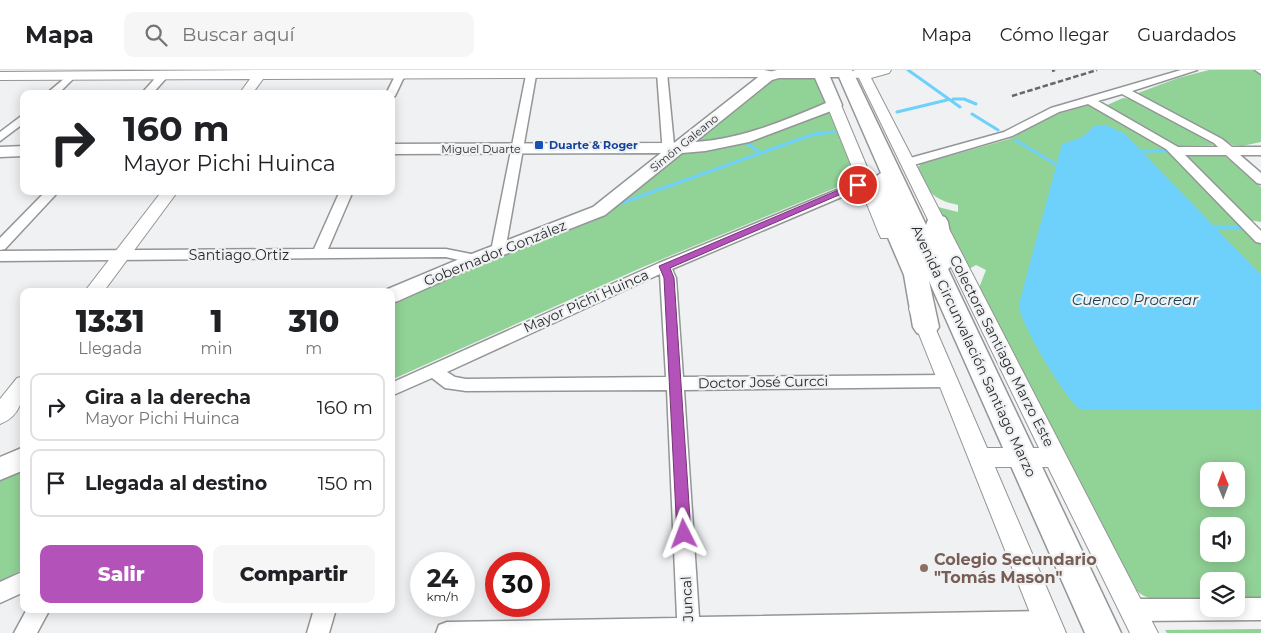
<!DOCTYPE html>
<html lang="es">
<meta charset="utf-8">
<style>
body{margin:0;font-family:Montserrat,sans-serif;background:#f6f6f6;color:#202124;height:100vh;display:flex;flex-direction:column;font-size:19px;white-space:nowrap}
*{box-sizing:border-box;margin:0}
p{font-size:16px;color:#757577}
.icon{flex:none;width:28px;height:28px;fill:none;stroke:currentColor;stroke-width:2;stroke-linecap:round;stroke-linejoin:round}
.map{position:relative;flex:1;overflow:hidden}
.drawer{position:absolute;left:20px;top:218px;width:375px;height:325px;display:flex;flex-direction:column;background:#fff;border-radius:10px;box-shadow:0 2px 12px #0003}
.drawer>*{flex:none}
.top-card{position:absolute;left:20px;top:20px;width:375px;height:105px;border-radius:10px;box-shadow:0 2px 12px #0003;background:#fff;color:#202124;overflow:hidden}
.needle{width:32px;rotate:359deg}
.controls{position:absolute;left:1200px;top:392px;display:grid;gap:10px}
.controls a{display:grid;place-items:center;width:45px;height:45px;border-radius:10px;background:#fff;box-shadow:0 2px 12px #0003;font-size:25px}
.speed{position:absolute;left:410px;top:482px;display:flex;gap:10px;font-size:25px;font-weight:700;text-align:center}
.speed>*{display:grid;place-content:center;width:65px;height:65px;border-radius:50%;background:#fff;box-shadow:0 2px 12px #0003;line-height:1}
.speed small{font-size:12px;font-weight:400}
.speed .limit{border:8px solid #d22;background:#fff;color:#111}
.pin{position:absolute;display:grid;place-items:center;width:42px;height:42px;color:#fff;margin:-21px;border:2px solid #fff;border-radius:50%;box-shadow:0 1px 5px #0007}
.me{position:absolute;width:55px;margin:-28px;rotate:357deg;stroke-linejoin:round;filter:drop-shadow(0 0 4px #0008)}
.turn{display:flex;align-items:center;gap:18px;height:105px;padding:0 20px;font-size:22px}
.turn .icon{width:65px;height:65px;stroke-width:2.5}
.turn b{display:block;font-size:35px;line-height:42px}
.eta{display:flex;justify-content:space-evenly;align-items:center;height:85px;text-align:center}
.eta b{font-size:30px;font-weight:800;line-height:35px}
.cta{display:flex;gap:10px;margin-top:auto;padding:10px 20px}
.cta a{flex:1;height:58px;border-radius:10px;background:#b352b9;color:#fff;font-size:20px;font-weight:800;line-height:58px;text-align:center}
.cta a+a{background:#f6f6f6;color:#202124}
ul{padding:0;list-style:none}
li{display:flex;align-items:center;gap:15px;height:68px;margin:0 10px 8px;padding:0 10px;border:2px solid #e0e0e0;border-radius:10px}
li div{flex:1}
li b{display:block;font-size:19px}
li em{font-style:normal}
header{display:flex;align-items:center;gap:30px;box-sizing:border-box;height:70px;padding:0 25px;background:#fff;border-bottom:1px solid #e0e0e0}
header strong{font-size:24px}
nav{display:flex;gap:28px;margin-inline-start:auto;font-size:18px}
.search{width:350px;height:45px;background:#f6f6f6;display:flex;align-items:center;gap:12px;box-sizing:border-box;padding:0 18px;border-radius:10px;color:#757577;font-size:19px}
.map>svg:first-child{display:block}
.green{fill:#91d296;fill-rule:evenodd}
.water{fill:#6ed1fb}
.lines{fill:none;stroke-linecap:round;stroke-linejoin:round}
.stream-far1{stroke:#6ed1fb;stroke-width:3}
.stream{stroke:#6ed1fb;stroke-width:4}
.minor-casing{stroke:#949597;stroke-width:3}
.tertiary-casing{stroke:#949597;stroke-width:2}
.secondary-casing{stroke:#949597;stroke-width:3}
.trunk-casing{stroke:#949597;stroke-width:3}
.minor{fill:#fff;fill-rule:evenodd}
.tertiary{fill:#fff;fill-rule:evenodd}
.secondary{fill:#fff;fill-rule:evenodd}
.trunk{fill:#fff;fill-rule:evenodd}
.rail{stroke:#666768;stroke-width:2.5;stroke-dasharray:5.5 2.5;stroke-linecap:butt}
.route{fill:#b352b9;stroke:#743578}
.transit-dot{fill:#1a4fb4;stroke:#eff1f3;stroke-width:2}
.education-dot{fill:#8d6e63;stroke:#eff1f3;stroke-width:2}
.labels{text-anchor:middle;stroke-width:4.5;stroke-linejoin:round;paint-order:stroke}
.far-street-label{font-size:11px;fill:#292a2b;stroke:#eff1f3}
.far-transit-label{font-size:11px;font-weight:bold;fill:#164399;stroke:#eff1f3;text-anchor:start}
.street-label{font-size:14px;fill:#292a2b;stroke:#eff1f3}
.water-label{font-size:15px;font-style:italic;fill:#143f51;stroke:#eff1f3}
.near-education-label{font-size:16px;font-weight:bold;fill:#785e54;stroke:#eff1f3;text-anchor:start}
</style>
<header>
<strong>Mapa</strong>
<div class="search"><svg class="icon" aria-label="search" viewBox="0 0 24 24"><circle cx="10" cy="10" r="6"/><path d="M15 15l6 6"/></svg>Buscar aquí</div>
<nav><a>Mapa</a><a>Cómo llegar</a><a>Guardados</a></nav>
</header>
<div class="map">
<svg width="1261" height="563" viewBox="0 0 1261 563">
<rect width="100%" height="100%" fill="#eff1f3"/>
<path class="green" d="M1209,0H1255L1261,3V72L1242,76L1233,75L1138,23L1178,8Z
M785,8H815L827,33L761,60L700,75L693,71L768,12Z
M1123,28L1133,29L1210,71L1214,75L1174,76L1105,36Z
M1089,35L1166,76L1165,80L1175,85L1240,152L1238,155L1261,172V529H1236V511H1209V530C1186,530 1151,537 1135,519L979,218L986,200L976,195L969,199L938,137L958,142V135C931,129 929,122 917,98L921,94L1009,69L1057,44ZM1209,401H1236V429H1209ZM1209,456H1236V484H1209Z
M828,41L831,42L857,109L643,197L391,310V232L460,202L587,152L681,82L745,72L791,57Z
M1188,85L1225,86L1261,117V152L1249,150L1185,87Z
M24,396V499L0,511V407Z
M1261,559V563H1167L1165,560Z"/>
<path class="water" d="M1106,55L1125,64L1261,205V339L1081,340C1068,333 1017,249 1019,234L1062,74L1082,67L1094,56Z"/>
<g class="lines">
<path class="stream-far1" d="M908,0L960,37
M953,29H964L976,34
M897,42L947,30
M972,44L998,60
M1015,70L1057,95
M745,72L761,83
M1142,81H1173
M616,135L814,64L835,62"/>
<path class="stream" d="M1215,157H1246"/>
<defs>
<path id="minor" d="M402,0H413L403,9L395,26L391,27V24H386L394,8Z
M527,0H537L505,181L498,185L491,181Z
M662,0L667,3L675,85L669,89L663,85L657,3Z
M1181,0H1197L1132,21L1222,69L1232,77H1261V85H1240L1261,103V114L1257,113L1226,85H1185L1261,161V173L1256,172L1166,79L1088,34L1059,42L1012,66L907,97L901,93L903,90L1004,62L1051,38ZM1122,24L1214,73L1218,77H1178L1098,31Z
M1255,0H1261V4Z
M164,2L169,5L152,24H141L160,3Z
M71,3L76,6L58,24H46Z
M24,44V53L0,71V62Z
M866,108L870,109L872,112L870,115L672,199L676,208L683,307L948,305L954,306L956,311L954,316L948,317L684,320L699,547L1048,541L1056,544L1059,552L1056,560L1047,563H436L439,555L447,552L677,548L667,320L466,321L445,318L432,308L391,326V313L659,193ZM660,204L666,307L466,309L455,307L447,302Z
M46,121H59L5,179L0,180V168Z
M340,121H353L328,179H446L481,186L483,189L476,194L446,187L0,191V181L314,179Z
M24,501V522L0,533V512Z
M1236,528H1261V550L1132,551L1124,548L1121,540L1124,532L1132,529H1209V539H1236Z
M27,539H50L37,563H14Z
M314,539H336L329,563H307Z"/>
<path id="tertiary" d="M257,0H764L774,2L776,5L770,9L760,7L263,9L252,24H239L250,9L0,10V2Z
M855,0H891L889,3L871,8L1158,563H1130L1048,397H995L1066,563H1038L909,239L911,234L918,232L925,234L927,239L987,378H1039L859,8L849,7L847,4Z
M834,31L841,35L895,164L893,168H881L879,164L827,35Z
M162,121H178L104,221H85Z
M24,306C24,326 22,346 0,354V329L17,308Z"/>
<path id="secondary" d="M777,0H851L853,3L846,7H830L842,35L839,38L749,72L705,81L682,83L605,145L483,193L398,231L391,233V221H383L469,185L593,137L661,83L391,84V74L674,73L762,4ZM779,8H815L826,33C784,51 741,69 695,72L772,10Z
M24,76V86L0,87V77Z
M24,377V400L0,410V387Z"/>
<path id="trunk" d="M836,0H852L926,155L929,147L937,145L945,147L948,152L955,193L948,199L1121,563H1085L929,211L939,257L935,263L926,266L917,263L913,257L904,205L877,142L874,108L881,103Z"/>
</defs>
<use href="#minor" class="minor-casing"/>
<use href="#tertiary" class="tertiary-casing"/>
<use href="#secondary" class="secondary-casing"/>
<use href="#trunk" class="trunk-casing"/>
<use href="#minor" class="minor"/>
<use href="#tertiary" class="tertiary"/>
<use href="#secondary" class="secondary"/>
<use href="#trunk" class="trunk"/>
<path class="rail" d="M1052,1L1055,0
M1012,26L1097,0"/>
</g>
<path class="route" d="M855,113L862,115L670,198L674,208L691,464L689,469L684,471L679,469L677,464L664,208L659,196Z"/>
<rect class="transit-dot" x="534" y="70" width="10" height="10" rx="2.5"/>
<circle class="education-dot" cx="924" cy="498" r="5"/>
<g class="labels">
<g class="far-street-label">
<text transform="translate(684 73) rotate(-39)" y="4">Simón Galeano</text>
<text x="481" y="83">Miguel Duarte</text>
</g>
<g class="far-transit-label">
<text x="549" y="79">Duarte &amp; Roger</text>
</g>
<g class="street-label">
<text transform="translate(495 183) rotate(-22)" y="5">Gobernador González</text>
<text x="239" y="190">Santiago Ortiz</text>
<text transform="translate(586 231) rotate(-24)" y="5">Mayor Pichi Huinca</text>
<text transform="translate(974 281) rotate(65)" y="5">Avenida Circunvalación Santiago Marzo</text>
<text transform="translate(1002 281) rotate(63)" y="5">Colectora Santiago Marzo Este</text>
<text transform="translate(763 312) rotate(-1)" y="5">Doctor José Curcci</text>
<text transform="translate(687 529) rotate(-93)" y="5">Juncal</text>
</g>
<g class="water-label">
<text x="1135" y="235">Cuenco Procrear</text>
</g>
<g class="near-education-label">
<text x="934" y="495">Colegio Secundario<tspan x="934" dy="18">"Tomás Mason"</tspan></text>
</g>
</g>
</svg>
<div class="controls">
<a><svg class="needle" viewBox="-14 -14 28 28"><path d="M0-13l5 13h-10z" fill="#e53935"/><path d="M0 13l5-13h-10z" fill="#757577"/></svg></a>
<a><svg class="icon" aria-label="sound" viewBox="0 0 24 24"><path d="M4 9h4l5-4v14l-5-4H4zM17 9q2 3 0 6"/></svg></a>
<a><svg class="icon" aria-label="layers" viewBox="0 0 24 24"><path d="M12 4l9 5-9 5-9-5zM3 14l9 5 9-5"/></svg></a>
</div>
<div class="speed"><div>24<small>km/h</small></div><div class="limit">30</div></div>
<div class="pin" style="left:858px;top:115px;background:#d93025"><svg class="icon" aria-label="arrive" viewBox="0 0 24 24"><path d="M6 21V4h12l-3 4 3 4H6"/></svg></div>
<svg class="me" style="left:684px;top:464px" viewBox="-20 -20 40 40"><path d="M0-17L14 15 0 8-14 15z" fill="#b352b9" stroke="#fff" stroke-width="4"/></svg>
<div class="top-card">
<div class="turn"><svg class="icon" aria-label="right" viewBox="0 0 24 24"><path d="M7 20v-9h11M14 6l5 5-5 5"/></svg><div><b>160 m</b>Mayor Pichi Huinca</div></div>
</div>
<section class="drawer">
<div class="eta">
<div><b>13:31</b><p>Llegada</p></div>
<div><b>1</b><p>min</p></div>
<div><b>310</b><p>m</p></div>
</div>
<ul>
<li><svg class="icon" aria-label="right" viewBox="0 0 24 24"><path d="M7 20v-9h11M14 6l5 5-5 5"/></svg><div><b>Gira a la derecha</b><p>Mayor Pichi Huinca</p></div><em>160 m</em></li>
<li><svg class="icon" aria-label="arrive" viewBox="0 0 24 24"><path d="M6 21V4h12l-3 4 3 4H6"/></svg><div><b>Llegada al destino</b></div><em>150 m</em></li>
</ul>
<div class="cta"><a>Salir</a><a>Compartir</a></div>
</section>
</div>
